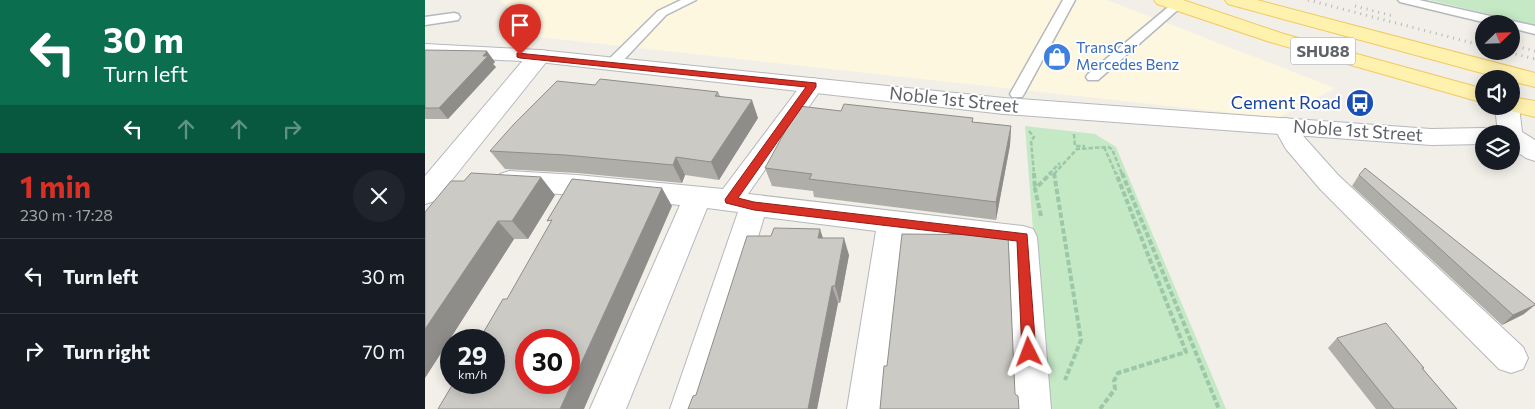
<!DOCTYPE html>
<meta charset="utf-8">
<style>
body{margin:0;font-family:Commissioner,sans-serif;background:#20242c;color:#f1f3f6;height:100vh;display:flex;flex-direction:column;font-size:19px;white-space:nowrap}
*{box-sizing:border-box;margin:0}
p{font-size:16px;color:#9ea1a6}
.icon{flex:none;width:28px;height:28px;fill:none;stroke:currentColor;stroke-width:2;stroke-linecap:round;stroke-linejoin:round}
.map{position:relative;flex:1;overflow:hidden}
.details{display:flex;flex-direction:column;background:#171b24;width:425px}
.details>*{flex:none}
.hud{background:#0b6e4f;color:#fff;overflow:hidden}
.needle{width:32px;rotate:67deg}
.tools{position:absolute;left:1050px;top:15px;display:grid;gap:10px}
.tools a{display:grid;place-items:center;width:45px;height:45px;border-radius:50%;background:#171b24;box-shadow:0 2px 12px #0003;font-size:25px}
.speed{position:absolute;left:15px;top:329px;display:flex;gap:10px;font-size:25px;font-weight:700;text-align:center}
.speed>*{display:grid;place-content:center;width:65px;height:65px;border-radius:50%;background:#171b24;box-shadow:0 2px 12px #0003;line-height:1}
.speed small{font-size:12px;font-weight:400}
.speed .limit{border:8px solid #d22;background:#fff;color:#111}
.pin{position:absolute;display:grid;place-items:center;width:42px;height:42px;color:#fff;margin:-51px -21px;border-radius:50% 50% 50% 0;rotate:-45deg;box-shadow:0 0 5px #0007}
.pin .icon{rotate:45deg}
.me{position:absolute;width:55px;margin:-28px;rotate:357deg;stroke-linejoin:round;filter:drop-shadow(0 0 4px #0008)}
.turn{display:flex;align-items:center;gap:18px;height:105px;padding:0 20px;font-size:22px}
.turn .icon{width:65px;height:65px;stroke-width:2.5}
.turn b{display:block;font-size:35px;line-height:42px}
.lanes{display:flex;align-items:center;height:48px;padding:0 20px;background:#0003;justify-content:center;gap:25px;direction:ltr}
.lanes .off{opacity:.35}
.round{display:grid;place-items:center;flex:none;width:52px;height:52px;border-radius:26px;background:#20242c}
.head{display:flex;align-items:center;justify-content:space-between;height:85px;padding:0 20px}
h1{font-size:30px;font-weight:700;line-height:38px;color:#d93025}
ul{padding:0;list-style:none}
li{display:flex;align-items:center;gap:15px;height:75px;padding:0 20px;border-top:1px solid #363941}
li div{flex:1}
li b{display:block;font-size:19px}
li em{font-style:normal}
main{display:flex;flex:1;min-height:0}
.map>svg:first-child{display:block}
.commercial{fill:#fef7e0}
.green{fill:#c5e8c5}
.lines{fill:none;stroke-linecap:round;stroke-linejoin:round}
.service-casing{stroke:#b5b8bc;stroke-width:3}
.minor-casing{stroke:#b5b8bc;stroke-width:2}
.tertiary-casing{stroke:#b5b8bc;stroke-width:2}
.primary-casing{stroke:#f2c960;stroke-width:2}
.path-far1{stroke:#9cc7a9;stroke-width:2.5;stroke-dasharray:4.5 2;stroke-linecap:butt}
.path{stroke:#9cc7a9;stroke-width:4;stroke-dasharray:5.5 2.5;stroke-linecap:butt}
.service{fill:#fff;fill-rule:evenodd}
.minor{fill:#fff;fill-rule:evenodd}
.tertiary{fill:#fff;fill-rule:evenodd}
.primary{fill:#fff2af;fill-rule:evenodd}
.rail{stroke:#b6b7b8;stroke-width:3;stroke-dasharray:1 5;stroke-linecap:butt}
.wall{fill:#afaea9}
.shaded-wall{fill:#8f8d8a}
.building{fill:#cccac5;stroke:#8f8d8a;fill-rule:evenodd}
.route{fill:#d93025;stroke:#8d1f18}
.labels{text-anchor:middle;stroke-width:4;stroke-linejoin:round;paint-order:stroke}
.far-shop-label{font-size:15px;fill:#366cbe;stroke:#fff;text-anchor:start}
.shield{fill:#fff;stroke:#8f9295;stroke-width:1}
.shield-label{font-size:16px;font-weight:bold;fill:#5f6368}
.street-label{font-size:18px;fill:#5f6368;stroke:#fff}
.transit-label{font-size:18px;fill:#164399;stroke:#fff;text-anchor:end}
</style>
<main>
<section class="details">
<div class="hud">
<div class="turn"><svg class="icon" aria-label="left" viewBox="0 0 24 24"><path d="M17 20v-9H6M10 6l-5 5 5 5"/></svg><div><b>30 m</b>Turn left</div></div>
<div class="lanes"><svg class="icon" aria-label="left" viewBox="0 0 24 24"><path d="M17 20v-9H6M10 6l-5 5 5 5"/></svg><svg class="icon off" aria-label="ahead" viewBox="0 0 24 24"><path d="M12 20V5M6 11l6-6 6 6"/></svg><svg class="icon off" aria-label="ahead" viewBox="0 0 24 24"><path d="M12 20V5M6 11l6-6 6 6"/></svg><svg class="icon off" aria-label="right" viewBox="0 0 24 24"><path d="M7 20v-9h11M14 6l5 5-5 5"/></svg></div>
</div>
<div class="head"><div><h1>1 min</h1><p>230 m · 17:28</p></div><a class="round"><svg class="icon" aria-label="close" viewBox="0 0 24 24"><path d="M6 6l12 12M18 6L6 18"/></svg></a></div>
<ul>
<li><svg class="icon" aria-label="left" viewBox="0 0 24 24"><path d="M17 20v-9H6M10 6l-5 5 5 5"/></svg><div><b>Turn left</b></div><em>30 m</em></li>
<li><svg class="icon" aria-label="right" viewBox="0 0 24 24"><path d="M7 20v-9h11M14 6l5 5-5 5"/></svg><div><b>Turn right</b></div><em>70 m</em></li>
</ul>
</section>
<div class="map">
<svg width="1110" height="409" viewBox="0 0 1110 409">
<rect width="100%" height="100%" fill="#f1efe8"/>
<path class="commercial" d="M75,0H682L910,88L853,118L114,37Z"/>
<path class="green" d="M1005,0H1110V25Z
M600,126L670,134L691,147L801,409H622Z"/>
<g class="lines">
<defs>
<path id="service" d="M256,0H271L241,15L192,67H182L181,64L182,61L233,11Z
M638,0H650L599,94L597,97H587L585,94Z
M973,0H994L1110,26V34L1086,28V24H1066L975,2Z
M752,2L758,5L756,7L673,80H663L661,77L663,74L748,3Z
M29,13L33,14L35,17L33,20L0,25V17Z"/>
<path id="minor" d="M114,50L122,51L125,56L122,61L10,201L0,204V176L106,51Z
M388,78L396,80L399,85L323,194L598,226L608,229L612,237L626,409H590L584,247L479,234L458,409H422L451,231L339,217L281,409H245L313,212L282,208L201,409H165L255,205L152,195L84,191L75,188L71,181L75,174L84,171L152,175L298,189L380,80Z
M860,118L869,120L879,137L913,175L1098,347L1103,358L1098,369L1086,373L1074,369L895,189L861,149L848,126L851,120Z"/>
<path id="tertiary" d="M0,44L114,50L579,98L1006,129L1059,128L1068,130L1070,134H1059V144L1006,145L579,114L114,62L0,56Z
M1086,100L1090,101L1094,106L1097,132L1110,140V161L1101,158L1086,148V134H1073L1070,106H1086Z"/>
<path id="primary" d="M729,0H758L859,34L1059,89V103L845,42L732,4Z
M800,0H832L1110,73V87L1086,81V79H1079L803,4Z
M1086,97L1110,101V117L1078,109L1076,106H1086Z"/>
</defs>
<use href="#service" class="service-casing"/>
<use href="#minor" class="minor-casing"/>
<use href="#tertiary" class="tertiary-casing"/>
<use href="#primary" class="primary-casing"/>
<path class="path-far1" d="M604,131L609,137L606,141L609,174
M649,134L650,147
M651,146H660
M679,147L691,174
M624,174L635,163
M629,174L652,149L683,147L687,149L697,174"/>
<path class="path" d="M609,173L610,189
M629,173L656,340L640,380
M697,173L794,409
M616,216L610,189L626,173
M675,409L690,389L689,381L693,373L761,352L691,173"/>
<use href="#service" class="service"/>
<use href="#minor" class="minor"/>
<use href="#tertiary" class="tertiary"/>
<use href="#primary" class="primary"/>
<path class="rail" d="M883,0L1059,46
M930,6L968,16
M1086,45L1110,51
M1079,51L1110,59"/>
</g>
<path class="wall" d="M0,50L70,62L68,64L71,67L23,119H0Z
M170,85L293,92L295,96L333,118L294,180L260,175L257,183L152,173L80,169L65,151Z
M416,111L548,118V122L586,126L585,145L571,220L389,197L388,191L347,186L340,168Z
M934,175L1099,314L1077,325L927,186Z
M39,181L130,195L103,239H89L0,378Z
M398,238L424,255L415,303H413L392,409H263L271,395Z
M912,338L999,368L998,369L1032,409H951L903,348Z"/>
<path class="shaded-wall" d="M62,51L70,62L68,64L71,67L23,119L14,108Z
M327,100L333,118L294,180L286,162Z
M586,126L585,145L571,220V202Z
M251,157L260,175L257,183L248,165Z
M116,177L130,195L103,239L87,221Z
M237,188L247,206L159,409H135Z
M73,221L89,239L0,378V329Z
M395,229L401,247L393,238Z
M419,238L424,255L415,303L410,286Z
M407,286L413,303L392,409H383Z
M1110,305L1099,314L1077,325L1088,315Z"/>
<path class="building" d="M0,50L62,51L58,56H63L14,108H0Z
M175,79L293,92L290,96L327,100L286,162L251,157L248,165L140,155L65,151L89,124L132,81L170,85Z
M419,104L548,118L547,122L586,126L571,202L384,179L387,174L340,168L374,106L416,111Z
M940,168L1110,304V305L1088,315L934,175Z
M46,173L116,177L87,221H73L0,329V212L26,181H39Z
M147,179L237,188L135,409H13L29,382H69V340H54L78,299H82L127,220L122,221ZM101,340H144V382H101Z
M349,228L395,229L393,238H419L410,286H407L383,409H263L268,396L271,395L322,236H346Z
M477,234L583,235L590,394L593,396L594,409H455L459,366H462Z
M961,323L999,368H997L1032,409H969L912,338Z"/>
<path class="route" d="M92,53L391,83V87L313,198L329,202L602,234L611,352L609,356L604,358L599,356L597,352L592,241L329,210L301,203L300,200L301,198L381,87L95,58L92,57Z"/>
<defs>
<symbol id="shop-disc" viewBox="-11 -11 22 22"><circle r="9.5" fill="#3f7fe0" stroke="#fff"/><path d="M-5-2.5h2.3a2.7 3.5 0 0 1 5.4 0H5L5.5 6h-11ZM-1.5-2.5h3a1.5 2.3 0 0 0-3 0Z" fill="#fff"/></symbol>
<symbol id="bus-disc" viewBox="-11 -11 22 22"><circle r="9.5" fill="#1a4fb4" stroke="#fff"/><path d="M-5-6H5V4H4V6H2V4H-2V6H-4V4H-5ZM-3.5-4V0h7V-4ZM-3.5 1.2v1.5H-2V1.2ZM2 1.2v1.5H3.5V1.2Z" fill="#fff"/></symbol>
</defs>
<g fill-rule="evenodd">
<use href="#shop-disc" x="616" y="41" width="32" height="32"/>
<use href="#bus-disc" x="919" y="87" width="32" height="32"/>
</g>
<g class="labels">
<g class="far-shop-label">
<text x="651" y="53">TransCar<tspan x="651" dy="17">Mercedes Benz</tspan></text>
</g>
<rect class="shield" x="865.5" y="37.5" width="65" height="27" rx="4"/>
<g class="shield-label">
<text x="898" y="57">SHU88</text>
</g>
<g class="street-label">
<text transform="translate(529 100) rotate(6)" y="6">Noble 1st Street</text>
<text transform="translate(933 131) rotate(4)" y="6">Noble 1st Street</text>
</g>
<g class="transit-label">
<text x="916" y="109">Cement Road</text>
</g>
</g>
</svg>
<div class="tools">
<a><svg class="needle" viewBox="-14 -14 28 28"><path d="M0-13l5 13h-10z" fill="#e53935"/><path d="M0 13l5-13h-10z" fill="#9ea1a6"/></svg></a>
<a><svg class="icon" aria-label="sound" viewBox="0 0 24 24"><path d="M4 9h4l5-4v14l-5-4H4zM17 9q2 3 0 6"/></svg></a>
<a><svg class="icon" aria-label="layers" viewBox="0 0 24 24"><path d="M12 4l9 5-9 5-9-5zM3 14l9 5 9-5"/></svg></a>
</div>
<div class="speed"><div>29<small>km/h</small></div><div class="limit">30</div></div>
<div class="pin" style="left:95px;top:55px;background:#d93025"><svg class="icon" aria-label="arrive" viewBox="0 0 24 24"><path d="M6 21V4h12l-3 4 3 4H6"/></svg></div>
<svg class="me" style="left:604px;top:352px" viewBox="-20 -20 40 40"><path d="M0-17L14 15 0 8-14 15z" fill="#d93025" stroke="#fff" stroke-width="4"/></svg>
</div>
</main>
